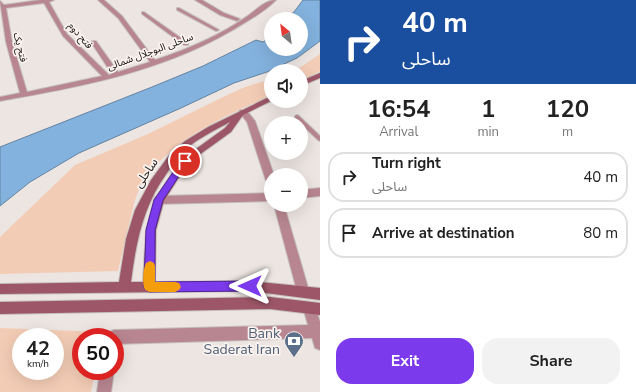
<!DOCTYPE html>
<meta charset="utf-8">
<style>
body{margin:0;font-family:"Nunito Sans","Noto Sans Arabic",sans-serif;background:#f2f2f2;color:#222;height:100vh;display:flex;flex-direction:column;font-size:15px;white-space:nowrap}
*{box-sizing:border-box;margin:0}
p{font-size:13px;color:#767676}
.icon{flex:none;width:22px;height:22px;fill:none;stroke:currentColor;stroke-width:2;stroke-linecap:round;stroke-linejoin:round}
.map{position:relative;flex:1;overflow:hidden}
.side{display:flex;flex-direction:column;background:#fff;width:316px}
.side>*{flex:none}
.guide{background:#1a4fa0;color:#fff;overflow:hidden}
.needle{width:26px;rotate:331deg}
.controls{position:absolute;left:264px;top:12px;display:grid;gap:8px}
.controls a{display:grid;place-items:center;width:44px;height:44px;border-radius:50%;background:#fff;box-shadow:0 4px 16px #0002;font-size:20px}
.speed{position:absolute;left:12px;top:328px;display:flex;gap:8px;font-size:20px;font-weight:700;text-align:center}
.speed>*{display:grid;place-content:center;width:52px;height:52px;border-radius:50%;background:#fff;box-shadow:0 4px 16px #0002;line-height:1}
.speed small{font-size:10px;font-weight:400}
.speed .limit{border:6px solid #d22;background:#fff;color:#111}
.pin{position:absolute;display:grid;place-items:center;width:34px;height:34px;color:#fff;margin:-17px;border:2px solid #fff;border-radius:50%;box-shadow:0 1px 4px #0007}
.me{position:absolute;width:44px;margin:-22px;rotate:270deg;stroke-linejoin:round;filter:drop-shadow(0 0 3px #0008)}
.turn{display:flex;align-items:center;gap:14px;height:84px;padding:0 16px;font-size:18px}
.turn .icon{width:52px;height:52px;stroke-width:2.5}
.turn b{display:block;font-size:28px;line-height:34px}
.eta{display:flex;justify-content:space-evenly;align-items:center;height:68px;text-align:center}
.eta b{font-size:24px;font-weight:700;line-height:28px}
.cta{display:flex;gap:8px;margin-top:auto;padding:8px 16px}
.cta a{flex:1;height:46px;border-radius:16px;background:#7c3aed;color:#fff;font-size:16px;font-weight:700;line-height:46px;text-align:center}
.cta a+a{background:#f2f2f2;color:#222}
ul{padding:0;list-style:none}
li{display:flex;align-items:center;gap:12px;height:50px;margin:0 8px 6px;padding:0 8px;border:2px solid #e0e0e0;border-radius:16px}
li div{flex:1}
li b{display:block;font-size:15px}
li em{font-style:normal}
main{display:flex;flex:1;min-height:0}
.map>svg:first-child{display:block}
.green{fill:#f3ccb5;fill-rule:evenodd}
.water{fill:#83b2de;stroke:#6383a1}
.lines{fill:none;stroke-linecap:round;stroke-linejoin:round}
.service-casing{stroke:#c6c0bc;stroke-width:2}
.minor-casing{stroke:#c6c0bc;stroke-width:2}
.secondary-casing{stroke:#c6c0bc;stroke-width:2}
.service{fill:#b88690;fill-rule:evenodd}
.minor{fill:#b88690;fill-rule:evenodd}
.secondary{fill:#9d5667;fill-rule:evenodd}
.route{fill:#7c3aed;stroke:#51269a}
.slow{fill:#f59e0b}
.labels{text-anchor:middle;stroke-width:3.5;stroke-linejoin:round;paint-order:stroke}
.far-street-label{font-size:10px;fill:#171513;stroke:#faf2ee}
.street-label{font-size:12px;fill:#171513;stroke:#faf2ee}
.near-service-label{font-size:14px;fill:#4e5e75;stroke:#faf2ee;text-anchor:end}
</style>
<main>
<div class="map">
<svg width="320" height="392" viewBox="0 0 320 392">
<rect width="100%" height="100%" fill="#ece5e1"/>
<path class="green" d="M320,54V71L301,81V71H292L301,67Z
M271,79V95C225,117 168,139 141,186C135,196 133,209 130,220C126,237 122,254 118,271L0,274V237L75,165L148,134L223,97L245,87Z
M0,328L103,332L102,337H81V371H95L91,392H0ZM21,337H55V371H21Z"/>
<path class="water" d="M303,0H320V41L297,58L267,72L234,83L181,108L79,153L30,182L0,206V147L152,87L203,66L256,40L263,42L271,37V49H301V19H285L294,12Z"/>
<g class="lines">
<defs>
<path id="service" d="M177,8H179L219,30L216,31L177,10Z
M142,12H144L188,43V45H184L142,14Z
M297,115L299,116L320,136V141L318,140L295,118V116Z"/>
<path id="minor" d="M40,0H54L49,2L67,34L109,75L112,74L91,42L92,41H96L118,72L150,62L118,18L98,0H104L122,16L155,60C188,49 221,35 249,15C257,9 266,0 276,0C263,13 246,22 231,31C160,72 80,87 0,101V97L20,93L6,42L0,1L4,5ZM44,3L63,36L102,76L27,92L12,42L6,8Z
M195,0H202L224,13L240,19L237,21L220,15Z
M240,110H246L255,121L274,175H271V184L266,181L247,122L239,112Z
M320,188V196L301,198V190Z
M271,193V201L159,204L155,203L154,200L155,197L159,196Z
M274,205H284L309,291L307,295L303,297L299,295L297,291Z
M309,302L314,304L320,322V350L315,348L312,338L115,344V337H107L109,332L114,330L308,325L303,308L304,304Z
M100,371H114L111,392H97Z"/>
<path id="secondary" d="M320,73V78L301,86V81Z
M271,96V101L243,115L231,132L188,163L164,201L156,230L155,282L250,281L320,288V300L250,291L0,294V284L119,282L126,239L135,210L151,180L170,154L185,141L208,127ZM230,122L225,128L182,159L154,200L146,230L143,282H131C136,242 143,206 167,173C171,167 174,160 179,155C193,141 213,131 230,122Z
M270,297L320,303V315L270,309L0,314V302Z"/>
</defs>
<use href="#service" class="service-casing"/>
<use href="#minor" class="minor-casing"/>
<use href="#secondary" class="secondary-casing"/>
<use href="#service" class="service"/>
<use href="#minor" class="minor"/>
<use href="#secondary" class="secondary"/>
</g>
<path class="route" d="M182,159H188L189,161L163,200L155,230V282L250,281L254,283L255,286L254,290L250,291L149,292L145,290L144,287L146,230L154,200Z"/>
<path class="slow" d="M150,261L154,263L155,266V282H175L179,283L181,287L179,290L175,292H149L145,290C142,284 143,269 146,263Z"/>
<defs>
<symbol id="bank-pin" viewBox="-11 -11 22 30"><path d="M0 17L-7.5 6A9.5 9.5 0 1 1 7.5 6Z" fill="#5c6f8a" stroke="#faf2ee"/><path d="M-6-4H6V4H-6ZM0-2.3a2.3 2.3 0 1 0 0 4.6a2.3 2.3 0 1 0 0-4.6Z" fill="#fff"/></symbol>
</defs>
<g fill-rule="evenodd">
<use href="#bank-pin" x="283" y="330" width="22" height="30"/>
</g>
<g class="labels">
<g class="far-street-label">
<text transform="translate(81 35) rotate(49)" y="4">فتح دوم</text>
<text transform="translate(21 47) rotate(76)" y="4">فتح یک</text>
<text transform="translate(150 51) rotate(-20)" y="4">ساحلی البوجلال شمالی</text>
</g>
<g class="street-label">
<text transform="translate(146 173) rotate(-56)" y="4">ساحلی</text>
</g>
<g class="near-service-label">
<text x="280" y="338">Bank<tspan x="280" dy="16">Saderat Iran</tspan></text>
</g>
</g>
</svg>
<div class="controls">
<a><svg class="needle" viewBox="-14 -14 28 28"><path d="M0-13l5 13h-10z" fill="#e53935"/><path d="M0 13l5-13h-10z" fill="#767676"/></svg></a>
<a><svg class="icon" aria-label="sound" viewBox="0 0 24 24"><path d="M4 9h4l5-4v14l-5-4H4zM17 9q2 3 0 6"/></svg></a>
<a>+</a>
<a>−</a>
</div>
<div class="speed"><div>42<small>km/h</small></div><div class="limit">50</div></div>
<div class="pin" style="left:185px;top:161px;background:#d93025"><svg class="icon" aria-label="arrive" viewBox="0 0 24 24"><path d="M6 21V4h12l-3 4 3 4H6"/></svg></div>
<svg class="me" style="left:250px;top:286px" viewBox="-20 -20 40 40"><path d="M0-17L14 15 0 8-14 15z" fill="#7c3aed" stroke="#fff" stroke-width="4"/></svg>
</div>
<section class="side">
<div class="guide">
<div class="turn"><svg class="icon" aria-label="right" viewBox="0 0 24 24"><path d="M7 20v-9h11M14 6l5 5-5 5"/></svg><div><b>40 m</b>ساحلی</div></div>
</div>
<div class="eta">
<div><b>16:54</b><p>Arrival</p></div>
<div><b>1</b><p>min</p></div>
<div><b>120</b><p>m</p></div>
</div>
<ul>
<li><svg class="icon" aria-label="right" viewBox="0 0 24 24"><path d="M7 20v-9h11M14 6l5 5-5 5"/></svg><div><b>Turn right</b><p>ساحلی</p></div><em>40 m</em></li>
<li><svg class="icon" aria-label="arrive" viewBox="0 0 24 24"><path d="M6 21V4h12l-3 4 3 4H6"/></svg><div><b>Arrive at destination</b></div><em>80 m</em></li>
</ul>
<div class="cta"><a>Exit</a><a>Share</a></div>
</section>
</main>
